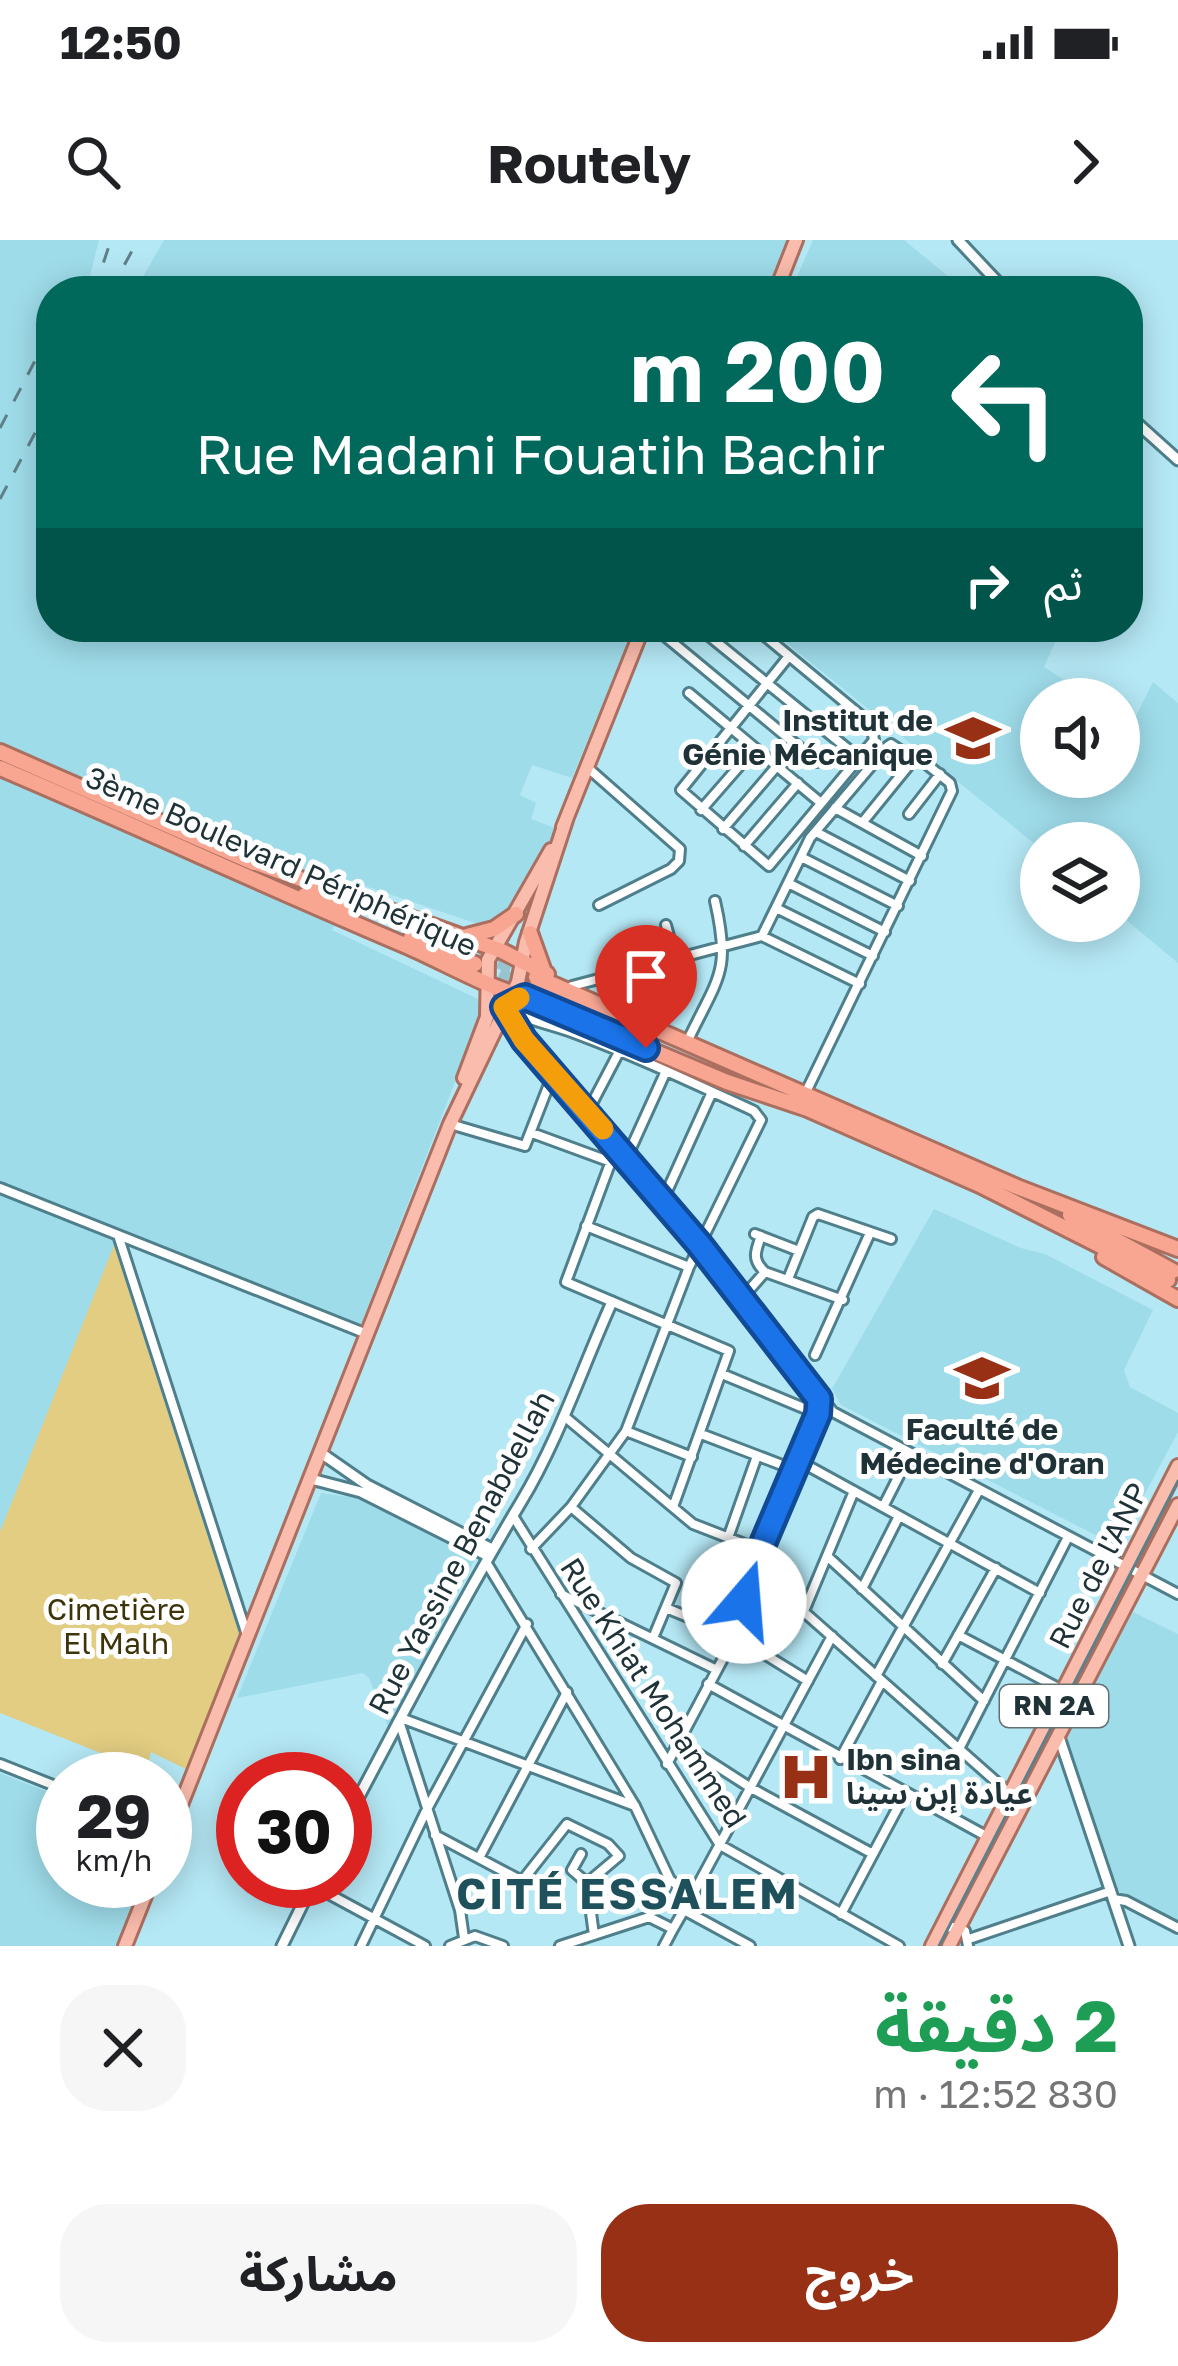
<!DOCTYPE html>
<html lang="ar">
<meta charset="utf-8">
<style>
body{margin:0;font-family:"Golos Text","Noto Sans Arabic",sans-serif;background:#f6f6f6;color:#202124;direction:rtl;height:100vh;display:flex;flex-direction:column;font-size:45px;white-space:nowrap}
*{box-sizing:border-box;margin:0}
p{font-size:39px;color:#757577}
.icon{flex:none;width:66px;height:66px;fill:none;stroke:currentColor;stroke-width:2;stroke-linecap:round;stroke-linejoin:round}
.map{position:relative;height:1706px;overflow:hidden;direction:ltr}
.details{display:flex;flex-direction:column;background:#fff;flex:1}
.details>*{flex:none}
.top-card{position:absolute;left:36px;top:36px;width:1107px;height:366px;border-radius:48px;box-shadow:0 6px 30px #0003;direction:rtl;background:#00695c;color:#fff;overflow:hidden}
.tools{position:absolute;left:1020px;top:438px;display:grid;gap:24px}
.tools a{display:grid;place-items:center;width:120px;height:120px;border-radius:50%;background:#fff;box-shadow:0 6px 30px #0003;font-size:60px}
.speed{position:absolute;left:36px;top:1512px;display:flex;gap:24px;font-size:60px;font-weight:700;text-align:center}
.speed>*{display:grid;place-content:center;width:156px;height:156px;border-radius:50%;background:#fff;box-shadow:0 6px 30px #0003;line-height:1}
.speed small{font-size:30px;font-weight:400}
.speed .limit{border:18px solid #d22;background:#fff;color:#111}
.pin{position:absolute;display:grid;place-items:center;width:102px;height:102px;color:#fff;margin:-123px -51px;border-radius:50% 50% 50% 0;rotate:-45deg;box-shadow:0 0 12px #0007}
.pin .icon{rotate:45deg}
.me{position:absolute;width:132px;margin:-66px;rotate:18deg;stroke-linejoin:round;filter:drop-shadow(0 0 9px #0008)}
.turn{display:flex;align-items:center;gap:42px;height:252px;padding:0 60px;font-size:54px}
.turn .icon{width:156px;height:156px;stroke-width:2.5}
.turn b{display:block;font-size:84px;line-height:102px}
.then{display:flex;align-items:center;height:114px;padding:0 60px;background:#0003;gap:24px;font-size:45px}
.round{display:grid;place-items:center;flex:none;width:126px;height:126px;border-radius:48px;background:#f6f6f6}
.summary{display:flex;align-items:center;justify-content:space-between;height:204px;padding:0 60px}
h1{font-size:72px;font-weight:700;line-height:90px;color:#1e9e55}
.primary-button{display:flex;gap:24px;margin-top:auto;padding:24px 60px}
.primary-button a{flex:1;height:138px;border-radius:48px;background:#983016;color:#fff;font-size:48px;font-weight:700;line-height:138px;text-align:center}
.primary-button a+a{background:#f6f6f6;color:#202124}
.status{display:flex;justify-content:space-between;align-items:center;height:84px;padding:0 60px;background:#fff;direction:ltr}
.status svg{height:33px;fill:currentColor}
header{display:flex;justify-content:space-between;align-items:center;height:156px;padding:0 60px;background:#fff;font-size:54px;font-weight:700}
.map>svg:first-child{display:block}
.built{fill:#9fdcea}
.green{fill:#e2cd82}
.lines{fill:none;stroke-linecap:round;stroke-linejoin:round}
.trunk-tunnel{stroke:#97c4cf;stroke-width:14;stroke-dasharray:14 7;stroke-linecap:butt}
.minor-casing{stroke:#4e7f8b;stroke-width:14}
.tertiary-casing{stroke:#4e7f8b;stroke-width:15}
.primary-casing{stroke:#ab6f60;stroke-width:18}
.trunk-casing{stroke:#ab6f60;stroke-width:20}
.minor{stroke:#fff;stroke-width:8}
.tertiary{stroke:#fff;stroke-width:9}
.primary{stroke:#fabcad;stroke-width:12}
.trunk{stroke:#f8a692;stroke-width:14}
.tram{stroke:#5f8089;stroke-width:3}
.rail{stroke:#5f8089;stroke-width:3;stroke-dasharray:15 15;stroke-linecap:butt}
.route-casing{stroke:#114b97;stroke-width:30}
.route{stroke:#1a73e8;stroke-width:21}
.slow{stroke:#f59e0b;stroke-width:21}
.labels{text-anchor:middle;stroke-width:10;stroke-linejoin:round;paint-order:stroke}
.shield{fill:#fff;stroke:#627073;stroke-width:3}
.shield-label{font-size:27px;font-weight:bold;fill:#1e3237}
.poi-label{font-size:30px;font-weight:bold;fill:#1e3237;stroke:#fff;text-anchor:end}
.street-label{font-size:30px;fill:#1e3237;stroke:#fff}
.park-label{font-size:30px;fill:#3e340a;stroke:#fff}
.district-label{font-size:42px;font-weight:bold;letter-spacing:3px;fill:#1f515c;stroke:#fff}
</style>
<div class="status"><b>12:50</b><svg viewBox="0 0 49 12"><path d="M0 12V9h3v3zM5 12V6h3v6zM10 12V3h3v9zM15 12V0h3v12zM26 1h20v11H26zM47 4h2v5h-2z"/></svg></div>
<header><svg class="icon" aria-label="forward" viewBox="0 0 24 24"><path d="M9 5l7 7-7 7"/></svg>Routely<svg class="icon" aria-label="search" viewBox="0 0 24 24"><circle cx="10" cy="10" r="6"/><path d="M15 15l6 6"/></svg></header>
<div class="map">
<svg width="1178" height="1706" viewBox="0 0 1178 1706">
<rect width="100%" height="100%" fill="#b5e8f5"/>
<path class="built" d="M0,0H99L86,51H51V387H634L572,538L532,525L520,555L536,563L531,579L555,588L548,607L505,676L484,686L356,643L332,690L478,759L483,770L361,1084L120,990L0,1292Z
M164,0H787L767,51H135Z
M813,0H904L966,51H800L793,46Z
M767,387H1062L1044,427L1093,459H1041V537H1119V476L1132,484L1153,442L1178,463V723L1119,674V603H1041V609Z
M934,969L1021,1008L1045,1014L1153,1070L1124,1130L1130,1147L1178,1173V1192L1117,1306L841,1165L832,1149Z
M321,1253L357,1258L476,1317L389,1489L369,1438L363,1433L237,1458Z
M1133,1372L1178,1394V1685L1126,1658L1115,1647L1065,1493Z
M0,1533L63,1558V1641H143L119,1706H0Z"/>
<path class="green" d="M114,1005L239,1393L188,1530L151,1512L146,1531L0,1473V1292Z"/>
<g class="lines">
<path class="trunk-tunnel" d="M479,713L531,735
M480,726L533,749"/>
<defs>
<path id="minor" d="M698,387L859,518
M754,387L871,484L874,500L769,626L681,550L789,416
M660,392L817,522
M689,453L821,563
M588,528L680,609L679,621L671,629L599,665
M835,568L922,616
M701,570L755,508
M909,574L940,534
M723,589L777,526
M816,592L910,641
M744,606L798,543
M801,617L898,666
M788,643L885,692
M776,668L873,716
M666,685L675,718
M762,696L860,744
M623,702L629,729
M572,746L762,696L810,598L888,506L891,504L914,519
M505,768L524,800L699,1003L833,1172L1178,1354
M505,768C528,781 550,784 574,793C636,816 695,844 754,871L761,880L689,1027L626,1191L571,1267L531,1309
M689,798C719,736 731,731 715,661
M805,854L952,551L950,543L920,519H914L862,583
M588,871L619,812
M450,884L525,906L553,834
M532,893L611,922
M617,905L566,1042L729,1111L673,1267
M627,917L666,831
M0,948L367,1094
M663,960L712,852
M586,986L689,1027
M755,994L799,1011
M119,998L246,1392
M765,1032L843,1060
M788,1039L813,977L818,974L891,999
M742,1058L765,1032C752,1020 755,1012 761,996
M815,1115L870,993
M722,1134L818,1174
M564,1176L693,1284L760,1310
M626,1191L692,1217
M701,1194L795,1230
M799,1221L1040,1353
M571,1267L631,1318L676,1343L653,1398
M883,1267L910,1214
M513,1276L720,1605L899,1706
M728,1298L757,1216
M827,1316L984,1461
M486,1322L635,1566L670,1640
M753,1327L1009,1553
M862,1349L899,1276
M561,1354L715,1429
M666,1368L735,1396L808,1441
M804,1371L854,1251
M958,1395L1062,1450
M942,1424L996,1328
M876,1436L979,1250
M708,1444L988,1597
M401,1478L635,1566
M399,1481L460,1670L464,1698
M678,1501L751,1548L873,1614
M959,1509L1068,1297
M840,1519L882,1441
M0,1524L63,1549
M667,1524L735,1396L753,1327L818,1174L819,1159
M435,1595L522,1641L567,1584L608,1604L619,1616L587,1643L572,1630L581,1614
M479,1618L567,1452
M670,1640L692,1656L673,1689L649,1677Z
M587,1643L594,1695
M312,1645L425,1706
M692,1656L832,1396
M1113,1659L1126,1661L1178,1688
M684,1670L750,1706
M841,1674L905,1554
M942,1688L953,1687L965,1691L968,1706
M969,1699L1111,1651
M361,1706L427,1569L527,1384
M450,1706L475,1696L503,1706
M560,1706L649,1677
M664,1706L673,1689"/>
<path id="tertiary" d="M958,0L1006,51
M1128,175L1178,220
M321,1213L367,1245L492,1309
M311,1239L361,1252L488,1316
M1059,1497L1129,1706
M345,1583C402,1475 459,1366 521,1262C559,1199 582,1128 612,1062
M282,1706L314,1641"/>
<path id="primary" d="M776,51L796,0
M563,587L643,387
M464,838L487,777L488,720L551,610
M165,1605L450,884L518,742L526,702L566,580
M125,1706L151,1641
M932,1706L1178,1226
M949,1706L1178,1265"/>
<path id="trunk" d="M0,512L254,623
M0,528C136,586 270,648 407,706C446,723 484,746 525,757L727,842L808,869
M250,621L502,711L547,734
M305,655L351,673
M530,693L544,732
M467,696L494,689L516,674
M411,698L475,724
M536,737L1017,947L1178,1009
M533,749L616,785
M801,866L980,945L1168,1040
M1070,975L1173,1031
M1104,1017L1178,1059"/>
</defs>
<use href="#minor" class="minor-casing"/>
<use href="#tertiary" class="tertiary-casing"/>
<use href="#primary" class="primary-casing"/>
<use href="#trunk" class="trunk-casing"/>
<use href="#minor" class="minor"/>
<use href="#tertiary" class="tertiary"/>
<use href="#primary" class="primary"/>
<use href="#trunk" class="trunk"/>
<path class="tram" d="M939,1706L1178,1241"/>
<path class="rail" d="M71,51L81,32
M94,51L111,0
M110,51L138,0
M0,188L51,90
M0,259L51,163"/>
</g>
<g class="lines">
<defs>
<path id="route" d="M646,808L525,757L504,767L524,800L699,1004L819,1159L818,1174L753,1327L744,1361"/>
</defs>
<use href="#route" class="route-casing"/>
<use href="#route" class="route"/>
<path class="slow" d="M519,758L504,767L524,800L603,889"/>
</g>
<defs>
<symbol id="university-bare" viewBox="-9 -9 18 18"><path d="M0-5L7-2L0 1L-7-2ZM-4 1L0 2.5L4 1V4Q0 6-4 4Z" fill="#983016" stroke="#fff" stroke-width="2.5" paint-order="stroke"/></symbol>
<symbol id="hospital-bare" viewBox="-9 -9 18 18"><path d="M-5-5h3v3.5h4V-5h3V5h-3V1.5h-4V5h-3Z" fill="#983016" stroke="#fff" stroke-width="2.5" paint-order="stroke"/></symbol>
</defs>
<g fill-rule="evenodd">
<use href="#university-bare" x="935" y="460" width="76" height="76"/>
<use href="#university-bare" x="944" y="1100" width="76" height="76"/>
<use href="#hospital-bare" x="768" y="1499" width="76" height="76"/>
</g>
<g class="labels">
<rect class="shield" x="1000" y="1445" width="108" height="42" rx="9"/>
<g class="shield-label">
<text x="1054" y="1475">RN 2A</text>
</g>
<g class="poi-label">
<text x="933" y="491">Institut de<tspan x="933" dy="34">Génie Mécanique</tspan></text>
<text x="982" y="1200" text-anchor="middle">Faculté de<tspan x="982" dy="34">Médecine d'Oran</tspan></text>
<text x="846" y="1530" text-anchor="start">Ibn sina<tspan x="846" dy="34">عيادة إبن سينا</tspan></text>
</g>
<g class="street-label">
<text transform="translate(281 622) rotate(24)" y="10">3ème Boulevard Périphérique</text>
<text transform="translate(462 1313) rotate(-62)" y="10">Rue Yassine Benabdellah</text>
<text transform="translate(1099 1326) rotate(-63)" y="10">Rue de l'ANP</text>
<text transform="translate(653 1453) rotate(57)" y="10">Rue Khiat Mohammed</text>
</g>
<g class="park-label">
<text x="116" y="1380">Cimetière<tspan x="116" dy="34">El Malh</tspan></text>
</g>
<g class="district-label">
<text x="628" y="1669">CITÉ ESSALEM</text>
</g>
</g>
</svg>
<div class="tools">
<a><svg class="icon" aria-label="sound" viewBox="0 0 24 24"><path d="M4 9h4l5-4v14l-5-4H4zM17 9q2 3 0 6"/></svg></a>
<a><svg class="icon" aria-label="layers" viewBox="0 0 24 24"><path d="M12 4l9 5-9 5-9-5zM3 14l9 5 9-5"/></svg></a>
</div>
<div class="speed"><div>29<small>km/h</small></div><div class="limit">30</div></div>
<div class="pin" style="left:646px;top:808px;background:#d93025"><svg class="icon" aria-label="arrive" viewBox="0 0 24 24"><path d="M6 21V4h12l-3 4 3 4H6"/></svg></div>
<svg class="me" style="left:744px;top:1361px" viewBox="-20 -20 40 40"><circle r="19" fill="#fff"/><path d="M0-13L10 11 0 6-10 11z" fill="#1a73e8"/></svg>
<div class="top-card">
<div class="turn"><svg class="icon" aria-label="left" viewBox="0 0 24 24"><path d="M17 20v-9H6M10 6l-5 5 5 5"/></svg><div><b>200 m</b>Rue Madani Fouatih Bachir</div></div>
<div class="then">ثم<svg class="icon" aria-label="right" viewBox="0 0 24 24"><path d="M7 20v-9h11M14 6l5 5-5 5"/></svg></div>
</div>
</div>
<section class="details">
<div class="summary"><div><h1>2 دقيقة</h1><p>830 m · 12:52</p></div><a class="round"><svg class="icon" aria-label="close" viewBox="0 0 24 24"><path d="M6 6l12 12M18 6L6 18"/></svg></a></div>
<div class="primary-button"><a>خروج</a><a>مشاركة</a></div>
</section>
